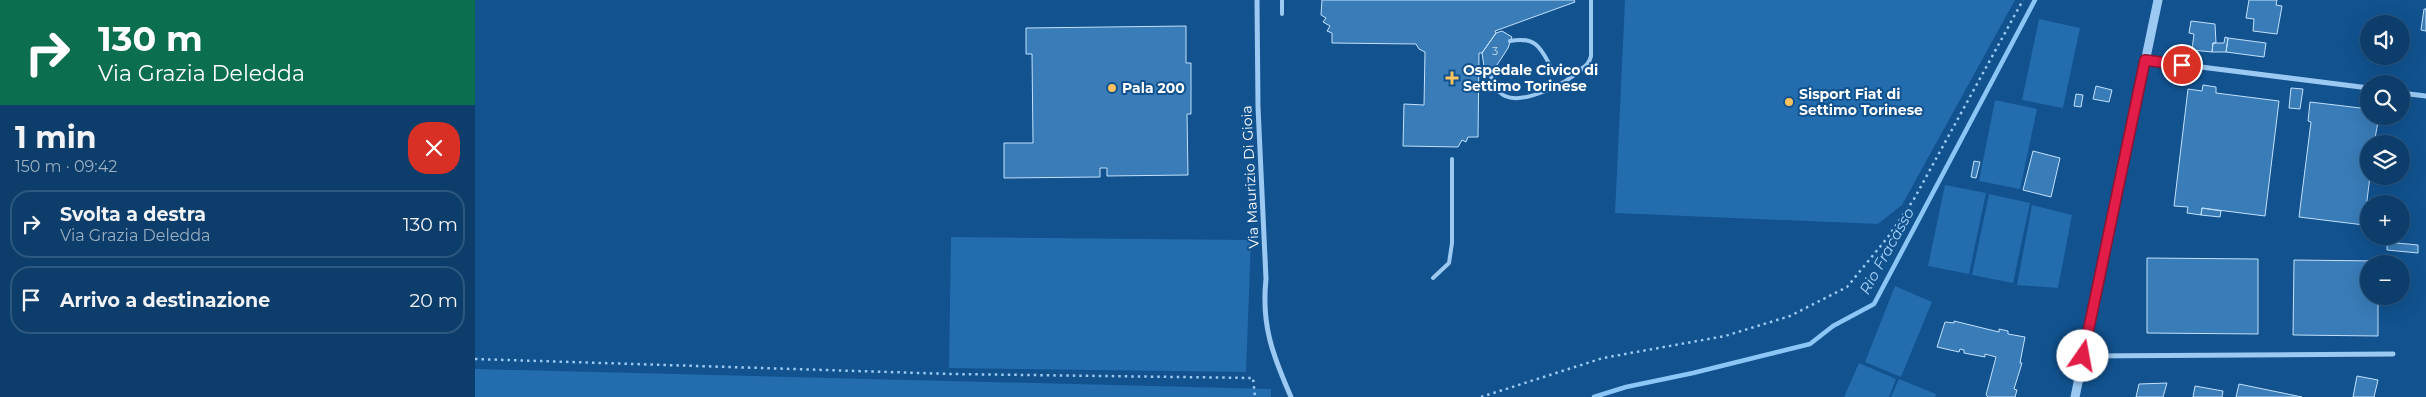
<!DOCTYPE html>
<html lang="it">
<meta charset="utf-8">
<style>
body{margin:0;font-family:Montserrat,sans-serif;background:#1b4973;color:#f1f3f6;height:100vh;display:flex;flex-direction:column;font-size:19px;white-space:nowrap}
*{box-sizing:border-box;margin:0}
p{font-size:16px;color:#9aaec1}
.icon{flex:none;width:28px;height:28px;fill:none;stroke:currentColor;stroke-width:2;stroke-linecap:round;stroke-linejoin:round}
.map{position:relative;flex:1;overflow:hidden}
.panel{display:flex;flex-direction:column;background:#0d3e6b;width:475px}
.panel>*{flex:none}
.guide{background:#0b6e4f;color:#fff;overflow:hidden}
.fabs{position:absolute;left:1885px;top:15px;display:grid;gap:10px}
.fabs a{display:grid;place-items:center;width:50px;height:50px;border-radius:50%;background:#0d3e6b;box-shadow:0 5px 20px #0002,0 0 0 1px #2d577e;font-size:25px}
.pin{position:absolute;display:grid;place-items:center;width:42px;height:42px;color:#fff;margin:-21px;border:2px solid #fff;border-radius:50%;box-shadow:0 1px 5px #0007}
.me{position:absolute;width:55px;margin:-28px;rotate:12deg;stroke-linejoin:round;filter:drop-shadow(0 0 4px #0008)}
.turn{display:flex;align-items:center;gap:18px;height:105px;padding:0 15px;font-size:22px}
.turn .icon{width:65px;height:65px;stroke-width:2.5}
.turn b{display:block;font-size:35px;line-height:42px}
.round{display:grid;place-items:center;flex:none;width:52px;height:52px;border-radius:20px;background:#1b4973}
.headline{display:flex;align-items:center;justify-content:space-between;height:85px;padding:0 15px}
h1{font-size:30px;font-weight:700;line-height:38px}
ul{padding:0;list-style:none}
li{display:flex;align-items:center;gap:15px;height:68px;margin:0 10px 8px;padding:0 5px;border:2px solid #2d577e;border-radius:20px}
li div{flex:1}
li b{display:block;font-size:19px}
li em{font-style:normal}
main{display:flex;flex:1;min-height:0}
.map>svg:first-child{display:block}
.green{fill:#236cae}
.lines{fill:none;stroke-linecap:round;stroke-linejoin:round}
.stream{stroke:#8cc6f6;stroke-width:4.5}
.building{fill:#397cb8;stroke:#c2e1fd}
.path{stroke:#9bc9f2;stroke-width:2.5;stroke-dasharray:2.5 4;stroke-linecap:butt}
.service{stroke:#9bc9f2;stroke-width:4}
.minor{stroke:#9bc9f2;stroke-width:5}
.tertiary{stroke:#9bc9f2;stroke-width:9}
.route-casing{stroke:#92132f;stroke-width:12}
.route{stroke:#e11d48;stroke-width:9}
.poi-dot{fill:#ffc35c;stroke:#11528f;stroke-width:2}
.labels{text-anchor:middle;stroke-width:4;stroke-linejoin:round;paint-order:stroke}
.number-label{font-size:11px;fill:#cedeed}
.poi-label{font-size:14px;font-weight:bold;fill:#fff;stroke:#11528f;text-anchor:start}
.street-label{font-size:14px;fill:#fff;stroke:#11528f}
.water-label{font-size:15px;font-style:italic;fill:#a6d3f9;stroke:#11528f}
</style>
<main>
<section class="panel">
<div class="guide">
<div class="turn"><svg class="icon" aria-label="right" viewBox="0 0 24 24"><path d="M7 20v-9h11M14 6l5 5-5 5"/></svg><div><b>130 m</b>Via Grazia Deledda</div></div>
</div>
<div class="headline"><div><h1>1 min</h1><p>150 m · 09:42</p></div><a class="round" style="background:#d93025;color:#fff"><svg class="icon" aria-label="close" viewBox="0 0 24 24"><path d="M6 6l12 12M18 6L6 18"/></svg></a></div>
<ul>
<li><svg class="icon" aria-label="right" viewBox="0 0 24 24"><path d="M7 20v-9h11M14 6l5 5-5 5"/></svg><div><b>Svolta a destra</b><p>Via Grazia Deledda</p></div><em>130 m</em></li>
<li><svg class="icon" aria-label="arrive" viewBox="0 0 24 24"><path d="M6 21V4h12l-3 4 3 4H6"/></svg><div><b>Arrivo a destinazione</b></div><em>20 m</em></li>
</ul>
</section>
<div class="map">
<svg width="1951" height="397" viewBox="0 0 1951 397">
<rect width="100%" height="100%" fill="#11528f"/>
<path class="green" d="M1150,0H1540L1427,205L1403,224L1140,213Z
M1564,19L1605,28L1588,108L1547,100Z
M1520,100L1562,109L1545,189L1504,181Z
M1470,185L1511,193L1494,274L1453,266Z
M1514,194L1555,203L1538,283L1497,275Z
M1557,205L1597,215L1583,288L1542,285Z
M476,237L776,240L771,372L474,368Z
M1420,286L1457,302L1426,377L1390,362Z
M1384,363L1421,379L1414,397H1369Z
M0,369L796,389V397H0Z
M1424,379L1461,394L1460,397H1416Z"/>
<g class="lines">
<path class="stream" d="M1119,397L1151,387L1218,373L1335,344L1358,326L1399,304L1560,0"/>
</g>
<path class="building" d="M847,0H1099L1100,2L1020,31L1021,33L1007,53H1004L1003,137H993L991,142L987,140L983,147L928,146L929,104L949,105L950,52L944,49L941,44L857,43V33L852,31L855,26L848,22L851,18L846,15Z
M1774,0H1802L1801,5L1807,6L1802,34L1778,31L1779,19L1771,18Z
M1949,9H1951V31L1946,30Z
M1716,21L1740,24L1741,43H1738L1737,52L1717,50L1719,34L1714,33Z
M711,26V63H716V114H712L713,175L632,176V168H625V177L529,178V143H558L557,54H551V28Z
M1027,31L1037,37L1033,48L1022,65L1010,73L1007,53L1021,33Z
M1750,37L1753,38L1751,52H1737L1738,43H1749Z
M1753,38L1791,43L1789,57L1751,52Z
M1728,85L1741,87V93L1804,101L1790,216L1727,208L1726,215L1712,213L1713,207L1699,206L1713,89L1727,91Z
M1621,86L1637,90L1634,102L1618,99Z
M1816,88L1828,89L1825,109L1814,108Z
M1601,94L1608,95L1606,107L1599,106Z
M1835,102L1894,109V116H1904L1899,144H1894L1895,176L1889,225L1824,217L1836,122L1833,121Z
M1558,151L1585,158L1576,197L1548,190Z
M1499,161L1505,162L1501,178L1496,177Z
M1727,208L1746,211L1745,217L1726,215Z
M1912,242L1943,245V253L1912,250Z
M1672,258L1783,259V334L1672,333Z
M1819,260L1904,261V264H1894V296H1903V336L1818,335Z
M1479,321L1524,332V329L1533,331V334L1550,337L1545,363H1547L1539,389L1542,390L1540,397H1513L1511,395L1521,357L1510,354V357L1489,353V350L1485,349L1484,352L1462,347L1470,322L1479,323Z
M1882,376L1903,380L1899,397H1878Z
M1692,383L1688,397H1661L1664,384Z
M1764,384L1827,397H1761Z
M1720,386L1748,391L1747,397H1718Z"/>
<g class="lines">
<path class="path" d="M0,359L477,374L778,378L780,397
M1006,397L1128,358L1250,336L1315,316L1372,287L1413,237L1439,199L1548,0"/>
<path class="service" d="M807,0V14
M1035,41C1065,35 1067,53 1080,74C1094,74 1113,71 1116,56V0
M1014,70C1017,80 1020,91 1030,96C1049,105 1091,83 1106,70
M958,278L974,263L977,243V159"/>
<path class="minor" d="M782,0L783,107L791,279C786,325 798,356 816,397
M1670,60L1894,88
M1926,93L1951,96
M1608,356L1918,354"/>
<path class="tertiary" d="M1600,397L1683,0"/>
</g>
<g class="lines">
<defs>
<path id="route" d="M1608,356L1670,60L1707,65"/>
</defs>
<use href="#route" class="route-casing"/>
<use href="#route" class="route"/>
</g>
<g class="poi-dot">
<path d="M974.5 70.5h5v5h5v5h-5v5h-5v-5h-5v-5h5z"/>
<circle cx="637" cy="88" r="5"/>
<circle cx="1314" cy="102" r="5"/>
</g>
<g class="labels">
<g class="number-label">
<text x="1020" y="55">3</text>
</g>
<g class="poi-label">
<text x="988" y="75">Ospedale Civico di<tspan x="988" dy="16">Settimo Torinese</tspan></text>
<text x="647" y="93">Pala 200</text>
<text x="1324" y="99">Sisport Fiat di<tspan x="1324" dy="16">Settimo Torinese</tspan></text>
</g>
<g class="street-label">
<text transform="translate(775 177) rotate(-93)" y="5">Via Maurizio Di Gioia</text>
</g>
<g class="water-label">
<text transform="translate(1412 251) rotate(-61)" y="5">Rio Fracasso</text>
</g>
</g>
</svg>
<div class="fabs">
<a><svg class="icon" aria-label="sound" viewBox="0 0 24 24"><path d="M4 9h4l5-4v14l-5-4H4zM17 9q2 3 0 6"/></svg></a>
<a><svg class="icon" aria-label="search" viewBox="0 0 24 24"><circle cx="10" cy="10" r="6"/><path d="M15 15l6 6"/></svg></a>
<a><svg class="icon" aria-label="layers" viewBox="0 0 24 24"><path d="M12 4l9 5-9 5-9-5zM3 14l9 5 9-5"/></svg></a>
<a>+</a>
<a>−</a>
</div>
<div class="pin" style="left:1707px;top:65px;background:#d93025"><svg class="icon" aria-label="arrive" viewBox="0 0 24 24"><path d="M6 21V4h12l-3 4 3 4H6"/></svg></div>
<svg class="me" style="left:1608px;top:356px" viewBox="-20 -20 40 40"><circle r="19" fill="#fff"/><path d="M0-13L10 11 0 6-10 11z" fill="#e11d48"/></svg>
</div>
</main>
